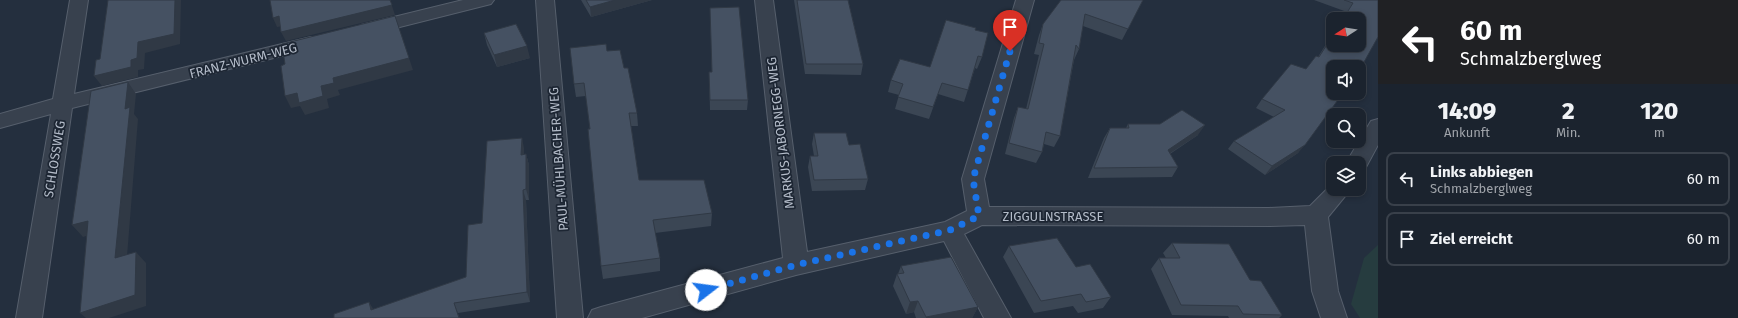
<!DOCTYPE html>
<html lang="de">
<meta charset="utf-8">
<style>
body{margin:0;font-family:"Fira Sans",sans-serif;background:#282f3a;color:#f1f3f6;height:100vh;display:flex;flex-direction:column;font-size:15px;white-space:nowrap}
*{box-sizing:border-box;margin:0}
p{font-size:13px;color:#a0a4aa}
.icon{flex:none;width:22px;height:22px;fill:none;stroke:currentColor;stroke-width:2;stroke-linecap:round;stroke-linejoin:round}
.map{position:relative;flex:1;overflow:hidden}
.drawer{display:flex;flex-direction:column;background:#1b232e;width:360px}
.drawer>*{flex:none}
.guide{background:#202124;color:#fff;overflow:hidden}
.needle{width:26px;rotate:258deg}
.controls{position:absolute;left:1326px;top:12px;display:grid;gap:8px}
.controls a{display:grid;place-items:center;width:40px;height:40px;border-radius:8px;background:#1b232e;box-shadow:0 2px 6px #0003,0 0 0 1px #39404a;font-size:20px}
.pin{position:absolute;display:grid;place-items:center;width:34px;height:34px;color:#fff;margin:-41px -17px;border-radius:50% 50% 50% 0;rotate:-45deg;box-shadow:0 0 4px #0007}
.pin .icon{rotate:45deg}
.me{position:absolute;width:44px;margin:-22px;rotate:75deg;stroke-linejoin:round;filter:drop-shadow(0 0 3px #0008)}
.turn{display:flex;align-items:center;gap:14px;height:84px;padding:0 16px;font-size:18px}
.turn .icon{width:52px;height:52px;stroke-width:2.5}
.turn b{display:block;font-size:28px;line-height:34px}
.eta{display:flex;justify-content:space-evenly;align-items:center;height:68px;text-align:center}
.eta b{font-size:24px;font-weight:800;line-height:28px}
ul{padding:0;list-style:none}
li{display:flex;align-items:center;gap:12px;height:54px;margin:0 8px 6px;padding:0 8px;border:2px solid #39404a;border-radius:8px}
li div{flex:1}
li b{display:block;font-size:15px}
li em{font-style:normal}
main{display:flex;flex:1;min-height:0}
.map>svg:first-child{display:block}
.green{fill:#263c3f}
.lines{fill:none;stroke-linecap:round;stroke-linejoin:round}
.minor-casing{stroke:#565f6c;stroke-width:2}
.minor{fill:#38414e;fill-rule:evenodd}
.wall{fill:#3b4654}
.shaded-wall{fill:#303945}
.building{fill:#455162;stroke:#303945}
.route{stroke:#1a73e8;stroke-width:7;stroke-dasharray:0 12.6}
.labels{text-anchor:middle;stroke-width:3.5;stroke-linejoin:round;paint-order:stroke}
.street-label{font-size:13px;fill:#b4bcc9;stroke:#1d2633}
</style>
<main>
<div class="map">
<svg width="1378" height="318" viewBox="0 0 1378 318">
<rect width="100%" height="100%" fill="#242f3e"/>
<path class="green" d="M1378,245V318H1360L1351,304L1364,258Z"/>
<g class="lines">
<defs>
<path id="minor" d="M70,0H88L74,94L311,37L318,39L320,43L318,47L72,108L42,318H16L51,114L0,128V114L53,99Z
M463,0H494L491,4L368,35L361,33L359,29L361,25Z
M536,0H554L583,318H557Z
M755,0H773L807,252L945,222L967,211L962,179L1016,0H1034L984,179L989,207L1269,208L1310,206L1333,183V189H1351L1328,217L1338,291L1347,318H1321L1312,291L1305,225L1269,226L982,225L964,234L1011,318H984L944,241L796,275L642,318H588L592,310L601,307L783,258Z
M1378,119V145L1365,169L1359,171V163H1346L1371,121Z"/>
</defs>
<use href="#minor" class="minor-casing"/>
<use href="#minor" class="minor"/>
</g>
<path class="wall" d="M581,0H652L591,17Z
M794,0H848L863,64L861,75L805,74Z
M1143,0L1122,40L1083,26L1079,49L1074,60L1060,136L1054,147L1044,144L1042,152L1036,163L1005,154L1014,118L1018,107L1026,109L1039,55L1034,54L1039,35L1043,24Z
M1314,0H1378L1298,153L1265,175L1228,149L1234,141L1274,117L1256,108L1262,99L1306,69L1318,57L1333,33V45L1359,19H1342L1347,12Z
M710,8L748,100L747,110H710L709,72H712Z
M975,30L982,57L977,69L975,68L964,102L938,94L929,119L895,109L899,95L888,92L891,80L930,67Z
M484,33L530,58L497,67L487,45Z
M607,51L624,68L637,113L638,126H631L639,180L712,213L711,226L655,233L660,258V271L603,279L601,266L590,129L586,96L576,97L574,84Z
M1128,124L1198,135L1170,154L1178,167L1172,177L1088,178L1104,138L1110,128H1126Z
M814,133L849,145L868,179L865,190L812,191L808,167L810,156H814L812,144Z
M524,148V154H526L529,165V200H526L530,302L458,313L373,310L466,277L482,223Z
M1172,243L1250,280L1282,315L1279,318H1229L1228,316L1172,315L1151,269L1159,258H1166L1163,253Z
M1009,246L1076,267L1111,297L1103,308L1078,313L1073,306L1034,313L1003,257Z
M901,266L978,307L972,318H916L914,312L906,314L893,286L897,274H898Z"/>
<path class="shaded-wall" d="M175,0H181L180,44L145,53L144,69L138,70V77L102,86L94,76L131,60L138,42Z
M390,0L395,15L286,41L281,32Z
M615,0H652L591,17L590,7Z
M279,16L283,26L277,27L273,18Z
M395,16L413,70L338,90L340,95L327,99L329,108L305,115L300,106L291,108L285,96L321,86L333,78Z
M527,46L530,58L497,67L494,55Z
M128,82L136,94L134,114L138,119L126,269L115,258L125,109Z
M1205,125L1198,135L1161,159L1168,150Z
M522,138L524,148V165L521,155Z
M1305,145L1298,153L1265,175L1272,166Z
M526,154L529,165V200L526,189Z
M523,190L526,200L530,302L527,292Z
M88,221L98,232L83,237L72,225Z
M136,252L146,263V306L109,318H86L80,313Z
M918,301L914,312L906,314L910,302Z
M369,302L375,312L371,310Z
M454,303L460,318H459Z
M978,307L972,318H926V317Z"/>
<path class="building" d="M108,0H175L174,34L138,42L137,58L131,60V67L94,76L96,60L100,59Z
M270,0H390L392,5L281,32L279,16L273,18Z
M586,0H615L590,7Z
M797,0H848L863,64H806Z
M1061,0H1143L1128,29L1085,14L1079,49L1076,45L1060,136L1046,132L1042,152L1009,143L1018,107L1028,109L1044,44L1039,43L1043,24Z
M1344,0H1378V37L1359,71V67H1333V93H1343L1305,145L1272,166L1234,141L1285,110L1262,99L1291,64L1306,69L1316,56L1319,57L1333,35V45H1359V19H1343L1353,3Z
M739,7L748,100H710L709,72H712L710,8Z
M395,16L409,58L333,78L334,83L321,86L323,96L299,103L297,93L285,96L281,66L285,64L282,44Z
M946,20L976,28L975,30L988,33L982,57L978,56L968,90L942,83L933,107L898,97L903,84L891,80L900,59L930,67Z
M516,24L527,46L494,55L484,33Z
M606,44L607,51L620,50L624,68H628L637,113H629L639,180H704L712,213L653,220L660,258L601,266L588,129H590L584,83L574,84L570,48Z
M128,82L125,109L130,107L115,258L136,252L135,295L80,313L88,221L72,225L91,91Z
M1182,110L1205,125L1168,150L1178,167L1094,168L1110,128H1129L1128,124H1160Z
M814,133H846L849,145L860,144L868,179L814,180L810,156H818Z
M522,138L521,155L526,154V189L523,190L527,292L454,303L459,318H334V314L369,302L371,310L466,277L468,225L482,223L487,141Z
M1057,238L1076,267L1090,264L1111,297L1086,302L1081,294L1041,301L1009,246Z
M1172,243L1229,244L1250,280L1261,281L1282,315L1243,314L1238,306L1181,305L1159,258H1180Z
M951,257L978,307L926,317L918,301L910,302L897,274L904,273L901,266Z"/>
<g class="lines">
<path class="route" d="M706,290L796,265L950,230L979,216L973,179L1010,51"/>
</g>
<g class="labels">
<g class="street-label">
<text transform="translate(243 60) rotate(-14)" y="5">FRANZ-WURM-WEG</text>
<text transform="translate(780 133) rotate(-97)" y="5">MARKUS-JABORNEGG-WEG</text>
<text transform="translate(54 159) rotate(-81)" y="5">SCHLOSSWEG</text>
<text transform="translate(558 159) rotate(-94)" y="5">PAUL-MÜHLBACHER-WEG</text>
<text x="1053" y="221">ZIGGULNSTRASSE</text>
</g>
</g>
</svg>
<div class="controls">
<a><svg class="needle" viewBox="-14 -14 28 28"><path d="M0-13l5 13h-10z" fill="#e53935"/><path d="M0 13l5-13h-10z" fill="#a0a4aa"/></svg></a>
<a><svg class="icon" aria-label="sound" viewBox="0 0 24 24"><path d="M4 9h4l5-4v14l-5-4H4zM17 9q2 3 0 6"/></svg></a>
<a><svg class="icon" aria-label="search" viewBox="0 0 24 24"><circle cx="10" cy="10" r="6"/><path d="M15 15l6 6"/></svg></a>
<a><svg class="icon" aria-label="layers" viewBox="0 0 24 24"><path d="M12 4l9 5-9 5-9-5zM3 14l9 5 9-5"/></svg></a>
</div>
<div class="pin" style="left:1010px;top:51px;background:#d93025"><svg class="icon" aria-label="arrive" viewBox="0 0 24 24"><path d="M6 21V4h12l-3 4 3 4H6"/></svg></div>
<svg class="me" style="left:706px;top:290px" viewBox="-20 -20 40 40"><circle r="19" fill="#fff"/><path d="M0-13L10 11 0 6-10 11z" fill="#1a73e8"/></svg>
</div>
<section class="drawer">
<div class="guide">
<div class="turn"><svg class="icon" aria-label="left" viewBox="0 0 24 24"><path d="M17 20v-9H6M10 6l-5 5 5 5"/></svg><div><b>60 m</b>Schmalzberglweg</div></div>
</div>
<div class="eta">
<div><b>14:09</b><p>Ankunft</p></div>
<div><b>2</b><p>Min.</p></div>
<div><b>120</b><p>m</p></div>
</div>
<ul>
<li><svg class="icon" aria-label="left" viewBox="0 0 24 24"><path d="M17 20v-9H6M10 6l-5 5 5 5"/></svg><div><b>Links abbiegen</b><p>Schmalzberglweg</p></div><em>60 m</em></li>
<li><svg class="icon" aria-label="arrive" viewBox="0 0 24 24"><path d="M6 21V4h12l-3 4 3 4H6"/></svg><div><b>Ziel erreicht</b></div><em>60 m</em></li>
</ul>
</section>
</main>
